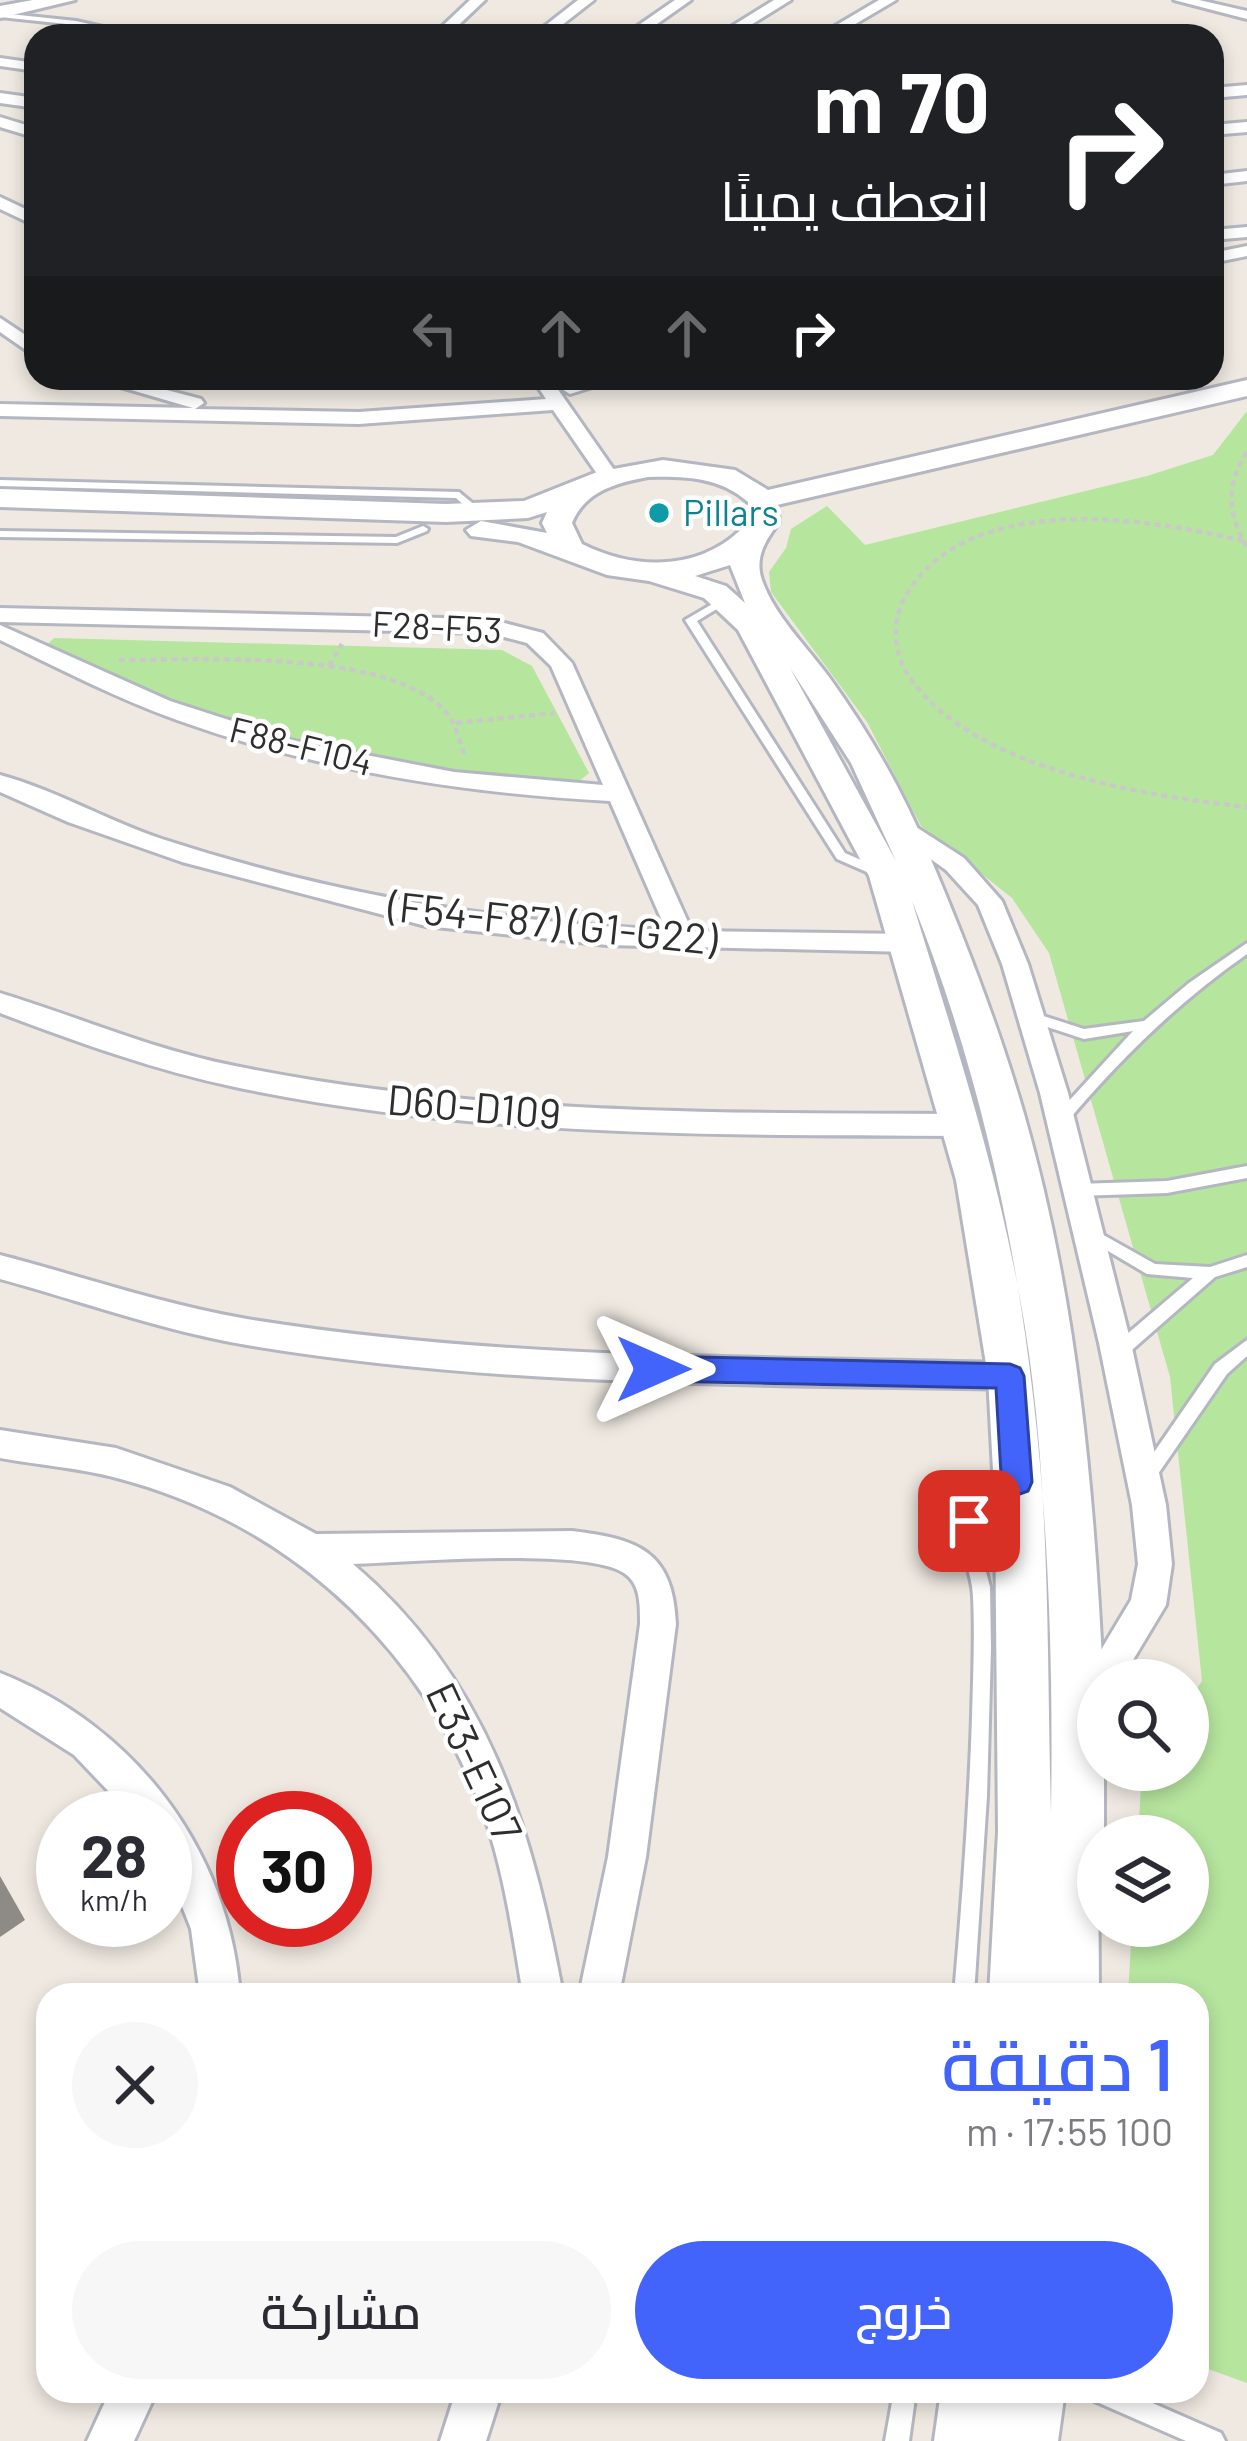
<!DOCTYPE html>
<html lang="ar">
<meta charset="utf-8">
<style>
body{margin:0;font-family:Barlow,Cairo,sans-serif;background:#f7f7f7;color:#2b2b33;direction:rtl;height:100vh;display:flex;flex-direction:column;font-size:45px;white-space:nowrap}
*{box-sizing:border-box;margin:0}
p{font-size:39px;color:#7c7c81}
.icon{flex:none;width:66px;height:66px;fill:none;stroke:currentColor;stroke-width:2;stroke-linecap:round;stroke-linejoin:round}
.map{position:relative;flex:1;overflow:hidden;direction:ltr}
.side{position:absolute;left:36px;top:1983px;width:1173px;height:420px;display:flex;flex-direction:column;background:#fff;border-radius:36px;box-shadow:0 6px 18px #0003;direction:rtl}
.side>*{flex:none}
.top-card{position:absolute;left:24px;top:24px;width:1200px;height:366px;border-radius:36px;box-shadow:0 6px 18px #0003;direction:rtl;background:#202124;color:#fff;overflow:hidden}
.buttons{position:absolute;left:1077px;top:1659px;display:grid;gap:24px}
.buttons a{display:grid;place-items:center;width:132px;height:132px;border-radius:50%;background:#fff;box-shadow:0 6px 18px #0003;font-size:60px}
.speed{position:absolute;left:36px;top:1791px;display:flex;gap:24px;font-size:60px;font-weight:700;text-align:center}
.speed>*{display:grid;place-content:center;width:156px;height:156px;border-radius:50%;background:#fff;box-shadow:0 6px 18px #0003;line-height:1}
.speed small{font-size:30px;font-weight:400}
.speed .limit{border:18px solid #d22;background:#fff;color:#111}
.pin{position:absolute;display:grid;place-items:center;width:102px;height:102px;color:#fff;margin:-51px;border-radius:24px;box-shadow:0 6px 18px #0006}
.me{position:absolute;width:132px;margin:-66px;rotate:90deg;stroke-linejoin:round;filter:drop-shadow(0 0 9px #0008)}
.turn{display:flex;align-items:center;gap:42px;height:252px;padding:0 36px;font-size:54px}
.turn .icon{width:156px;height:156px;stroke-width:2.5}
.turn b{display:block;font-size:84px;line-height:102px}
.lanes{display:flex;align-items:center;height:114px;padding:0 36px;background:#0003;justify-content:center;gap:60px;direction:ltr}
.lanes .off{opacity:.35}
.round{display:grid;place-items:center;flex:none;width:126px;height:126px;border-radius:63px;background:#f7f7f7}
.overview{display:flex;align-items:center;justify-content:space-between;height:204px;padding:0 36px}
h1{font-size:72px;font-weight:600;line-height:90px;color:#4264fb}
.action{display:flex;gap:24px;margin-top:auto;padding:24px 36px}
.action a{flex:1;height:138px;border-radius:72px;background:#4264fb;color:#fff;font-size:48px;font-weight:600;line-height:138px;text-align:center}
.action a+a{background:#f7f7f7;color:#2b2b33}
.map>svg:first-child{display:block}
.green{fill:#b6e59e}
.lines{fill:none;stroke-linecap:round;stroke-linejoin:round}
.lane-casing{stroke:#b4b7c1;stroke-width:6}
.street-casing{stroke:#b4b7c1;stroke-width:6}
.secondary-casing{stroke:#b4b7c1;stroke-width:6}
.path{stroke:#c9c9c9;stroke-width:4.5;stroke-dasharray:6 4.5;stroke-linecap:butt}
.lane{fill:#fff;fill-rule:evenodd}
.street{fill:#fff;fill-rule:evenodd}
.secondary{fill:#fff;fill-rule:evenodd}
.shaded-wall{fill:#8e8b86}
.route{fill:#4264fb;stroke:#2b41a3;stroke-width:3}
.culture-dot{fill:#0f9aa8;stroke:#fff;stroke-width:4.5}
.labels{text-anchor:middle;stroke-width:9;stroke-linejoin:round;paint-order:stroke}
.far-culture-label{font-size:36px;fill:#0d838f;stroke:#fff;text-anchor:start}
.far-street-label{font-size:36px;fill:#2e2e2e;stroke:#fff}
.street-label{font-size:42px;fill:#2e2e2e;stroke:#fff}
</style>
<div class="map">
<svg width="1247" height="2441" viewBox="0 0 1247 2441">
<rect width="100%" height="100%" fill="#efe9e1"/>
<path class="green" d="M1247,411V2383L1197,2365V1995H1128L1132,1926H1188V1836H1138L1142,1770H1188V1702L1202,1681L1170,1377L1049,953L1012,898L921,826L867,722L771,592L769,572L786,548L791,529L827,506L865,545L1147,476L1213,455Z
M54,638L502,650L532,666L589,773L577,783C397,778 205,725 43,648Z"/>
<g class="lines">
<defs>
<path id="lane" d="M0,13L76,21L143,36H129L76,25L0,17Z
M0,480L459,492L483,512L474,514L456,498L0,486Z
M423,526L428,529L427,531L397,543L0,537V531L396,537Z
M726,596L730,597V601L697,621L845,853L884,870V876H876L837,859L685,620Z
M1247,943V954C1178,1002 1120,1059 1066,1123H1056L1054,1119L1056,1115L1133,1031L1084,1039L1026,1020L1024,1017L1026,1014L1031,1012L1084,1029L1144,1021L1189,983Z
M1247,1166V1178L1167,1193L1078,1196L1073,1194L1071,1190L1073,1186L1078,1184L1167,1181Z
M1091,1228L1155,1264L1210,1267L1247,1255V1267L1215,1277L1125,1356L1119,1358L1113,1356L1111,1351L1113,1346L1193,1278L1147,1274L1086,1238L1083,1234L1086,1230Z
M1247,1340V1356L1227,1374L1151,1484L1145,1486L1139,1484L1137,1479L1139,1474L1215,1364Z
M1008,1478L1014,1480L1016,1485L1014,1490L987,1500L979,1507L976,1517L978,1540L990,1587L991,1648L987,1796L974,1995H954C962,1902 969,1810 972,1717C973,1677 975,1636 973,1596C972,1567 951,1534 962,1505C970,1486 991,1483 1008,1478Z
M894,2391H916L909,2441H885Z
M1087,2391H1125L1221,2433L1225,2441H1186L1090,2399Z"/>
<path id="street" d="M470,0H485L447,36H432Z
M578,0H594L548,36H532Z
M675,0H691L640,36H623Z
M774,0H791L733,36H716Z
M879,0H896L835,36H818Z
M1174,0H1199L1247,11V19Z
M0,58L36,63V71L0,66Z
M1247,85V95L1212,98V88Z
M0,93L36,98V108L0,103Z
M0,117L36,128V138L0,127Z
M1247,122V132L1212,135V125Z
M1247,171V181L1212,185V175Z
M0,197L36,214V226L0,209Z
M1247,227V237L1212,240V230Z
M1247,246V256L1212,263V253Z
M0,318L36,342V357L0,332Z
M90,378H121L201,399L204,403L195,409L359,412L546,399L532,378H550L619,477L602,481L553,410L359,424L0,416V404L193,408Z
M588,378H621L570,394L560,388Z
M0,608L489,619L543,633L572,663L692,931L910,934L923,943L910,952L607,945L426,926L182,862L68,822L0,792V775C55,790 108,821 162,839C332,894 488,921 666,930L610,801C462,793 316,770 177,720C116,698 58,668 0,640V625L170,701L294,741L454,772L603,785L551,666L527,643L489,633L0,622Z
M899,816L964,858L1002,901L1028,964L1068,1093L1131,1343L1166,1505L1172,1564L1166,1605L1121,1680H1098V1696L1088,1692L1083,1680L1131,1600L1138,1564L1132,1505L1099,1343L1040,1093L1002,964L978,905L946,870L890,830L887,824L890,818Z
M0,993C79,1017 153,1050 235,1066C474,1115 718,1113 961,1114L975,1125L961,1136C718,1135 473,1137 235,1087C154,1070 77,1042 0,1013Z
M0,1255C81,1276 164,1305 247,1319C498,1360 756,1357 1010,1363L1021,1366L1026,1376L1021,1386L1010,1389C756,1384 498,1387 247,1345C164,1331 81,1301 0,1279Z
M0,1430L116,1448L230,1487L316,1534L572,1531C637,1539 673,1550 676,1624L646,1857L619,1995H579L608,1857L640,1624C640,1606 641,1584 624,1573C586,1547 405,1562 353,1564C488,1679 532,1827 563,1995H523C511,1923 501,1849 471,1782C405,1631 278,1520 117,1478C80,1468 39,1465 0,1458Z
M0,1673C135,1726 229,1850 240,1995H200L191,1929L165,1863V1818H134L74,1755L0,1708Z
M110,2391H157L134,2441H87Z
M456,2391H502L486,2441H440Z"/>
<path id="secondary" d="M33,0H75L0,18V6Z
M1247,380V396L777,505L779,522C766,540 754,557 762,580C774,615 807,647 829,677C868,731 902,789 927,850C964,937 998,1024 1024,1114C1077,1298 1094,1490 1103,1680H1098V1770H1104V1836H1098L1099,1995H989L998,1832L995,1509L988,1376L956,1180L869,876L738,630L704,598L649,581L607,575L518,542L471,536L466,530L481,521L547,533L542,523L547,512L528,518L446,522L0,507V489L446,504L524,501L597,472L663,460L735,470L768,490ZM648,477C684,476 720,477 748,502L749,521C706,571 638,572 582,544L572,523C585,491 616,483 648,477ZM730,565L745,603L726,586L695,576ZM790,668L851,763L896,861ZM912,901C1029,1193 1056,1501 1051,1813C1047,1668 1050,1521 1032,1377C1012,1213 960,1058 912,901Z
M941,2391H1065L1058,2441H934Z"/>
</defs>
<use href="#lane" class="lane-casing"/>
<use href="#street" class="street-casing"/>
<use href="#secondary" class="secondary-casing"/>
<path class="path" d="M1247,452C1226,485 1227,513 1247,547
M1243,541C1146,517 965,490 905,597C890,624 894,658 913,682C979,770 1145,796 1247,807
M119,660C196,660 409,647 452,721C458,732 461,746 465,757
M329,666L342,644
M456,723L554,713"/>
<use href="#lane" class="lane"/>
<use href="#street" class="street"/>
<use href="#secondary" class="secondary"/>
</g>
<path class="shaded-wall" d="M0,1876L25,1920L0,1937Z"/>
<path class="route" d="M653,1356L1010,1364L1020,1368L1024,1376L1032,1482L1028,1491L992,1504L980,1531L969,1535L958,1531C942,1496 974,1483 1001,1474L996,1388L653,1381L643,1377L638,1369L643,1360Z"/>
<circle class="culture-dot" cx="659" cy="513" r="12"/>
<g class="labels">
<g class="far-culture-label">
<text x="683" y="526">Pillars</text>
</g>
<g class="far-street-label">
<text transform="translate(437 627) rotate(3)" y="13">F28-F53</text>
<text transform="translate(301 746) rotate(14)" y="13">F88-F104</text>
</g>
<g class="street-label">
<text transform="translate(553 923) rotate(6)" y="15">(F54-F87) (G1-G22)</text>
<text transform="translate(474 1107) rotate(5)" y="15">D60-D109</text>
<text transform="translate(474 1762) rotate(65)" y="15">E33-E107</text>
</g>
</g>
</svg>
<div class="buttons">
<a><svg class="icon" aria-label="search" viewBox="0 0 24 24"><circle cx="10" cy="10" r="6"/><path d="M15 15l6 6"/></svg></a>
<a><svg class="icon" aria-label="layers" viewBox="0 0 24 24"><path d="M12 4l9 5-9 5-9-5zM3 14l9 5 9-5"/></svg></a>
</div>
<div class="speed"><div>28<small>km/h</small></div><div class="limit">30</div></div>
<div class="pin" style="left:969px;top:1521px;background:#d93025"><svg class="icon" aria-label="arrive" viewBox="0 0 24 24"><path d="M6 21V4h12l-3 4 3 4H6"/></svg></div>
<svg class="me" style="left:653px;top:1369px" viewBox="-20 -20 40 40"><path d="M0-17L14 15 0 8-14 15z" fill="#4264fb" stroke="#fff" stroke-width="4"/></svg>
<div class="top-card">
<div class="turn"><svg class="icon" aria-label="right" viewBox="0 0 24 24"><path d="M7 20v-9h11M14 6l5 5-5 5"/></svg><div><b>70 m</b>انعطف يمينًا</div></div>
<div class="lanes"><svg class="icon off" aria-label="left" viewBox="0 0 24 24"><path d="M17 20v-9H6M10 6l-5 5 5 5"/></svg><svg class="icon off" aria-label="ahead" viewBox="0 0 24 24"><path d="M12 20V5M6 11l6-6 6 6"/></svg><svg class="icon off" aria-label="ahead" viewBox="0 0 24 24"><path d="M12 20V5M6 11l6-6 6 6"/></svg><svg class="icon" aria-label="right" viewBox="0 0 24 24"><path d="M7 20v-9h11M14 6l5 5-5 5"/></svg></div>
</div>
<section class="side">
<div class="overview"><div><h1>1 دقيقة</h1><p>100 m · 17:55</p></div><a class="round"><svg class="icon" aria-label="close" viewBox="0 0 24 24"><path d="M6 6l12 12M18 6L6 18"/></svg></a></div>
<div class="action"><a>خروج</a><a>مشاركة</a></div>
</section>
</div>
